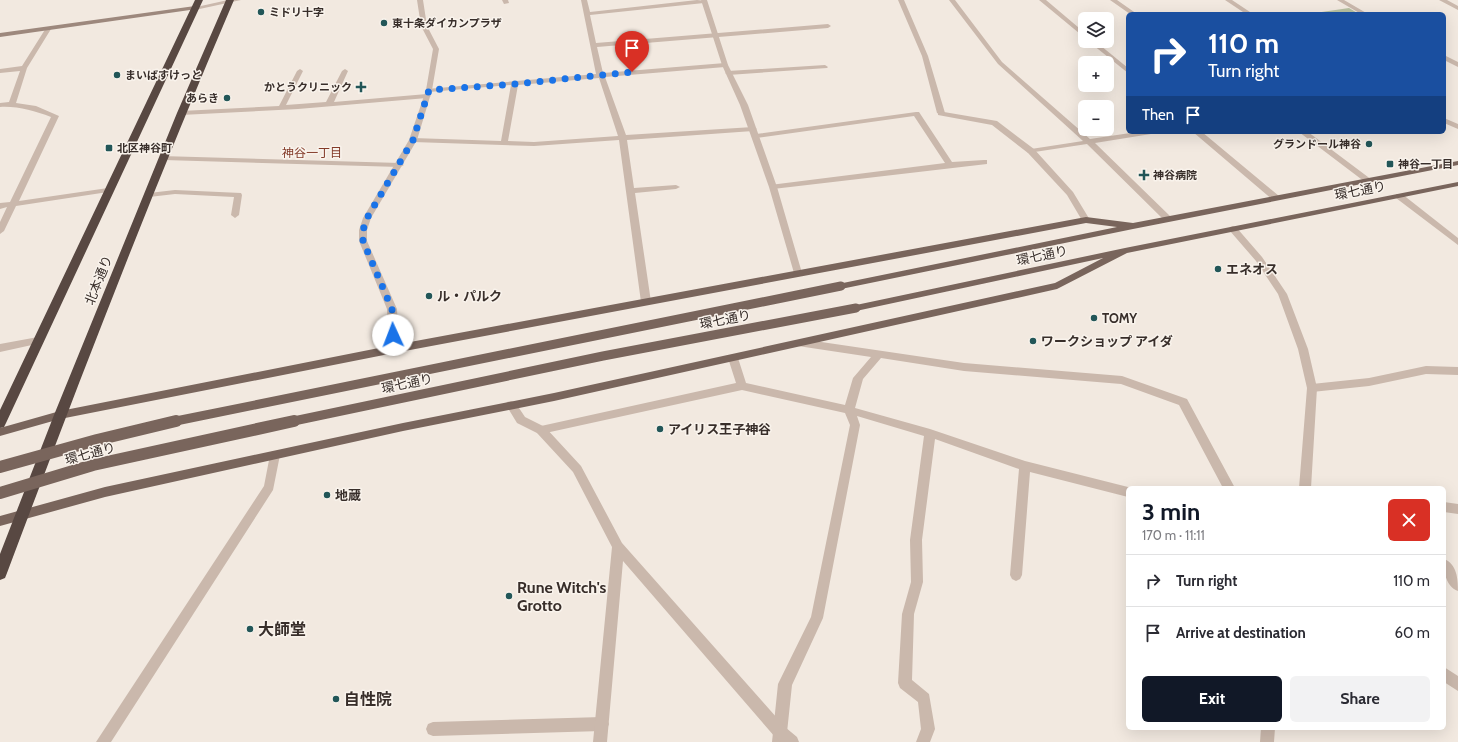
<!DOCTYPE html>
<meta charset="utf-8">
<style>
body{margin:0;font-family:Cabin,"Noto Sans JP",sans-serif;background:#f2f2f3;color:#2b2b33;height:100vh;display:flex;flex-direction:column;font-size:15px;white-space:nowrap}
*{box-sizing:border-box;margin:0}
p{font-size:13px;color:#7c7c81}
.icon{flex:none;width:22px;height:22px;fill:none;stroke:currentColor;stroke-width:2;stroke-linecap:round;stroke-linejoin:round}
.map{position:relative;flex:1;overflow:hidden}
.drawer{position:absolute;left:1126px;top:486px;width:320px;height:244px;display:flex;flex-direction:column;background:#fff;border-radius:6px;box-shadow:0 4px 16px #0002}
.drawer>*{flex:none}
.hud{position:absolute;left:1126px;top:12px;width:320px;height:122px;border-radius:6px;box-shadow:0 4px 16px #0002;background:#1a4fa0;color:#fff;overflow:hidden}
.controls{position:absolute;left:1078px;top:12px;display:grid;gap:8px}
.controls a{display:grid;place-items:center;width:36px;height:36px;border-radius:6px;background:#fff;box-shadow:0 4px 16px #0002;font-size:20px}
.pin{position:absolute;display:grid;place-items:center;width:34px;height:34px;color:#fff;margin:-41px -17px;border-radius:50% 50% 50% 0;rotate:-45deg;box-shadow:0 0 4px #0007}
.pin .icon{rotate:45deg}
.me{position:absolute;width:44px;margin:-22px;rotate:358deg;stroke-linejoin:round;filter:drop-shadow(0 0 3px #0008)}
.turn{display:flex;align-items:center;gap:14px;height:84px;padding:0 16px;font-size:18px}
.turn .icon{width:52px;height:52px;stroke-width:2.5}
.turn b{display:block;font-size:28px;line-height:34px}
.then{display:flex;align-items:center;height:38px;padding:0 16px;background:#0003;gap:8px;font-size:15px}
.round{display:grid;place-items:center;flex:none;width:42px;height:42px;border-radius:6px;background:#f2f2f3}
.overview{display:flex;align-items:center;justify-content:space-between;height:68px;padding:0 16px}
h1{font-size:24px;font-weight:700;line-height:30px;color:#111827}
.button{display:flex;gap:8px;margin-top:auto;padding:8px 16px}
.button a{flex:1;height:46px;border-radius:6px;background:#111827;color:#fff;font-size:16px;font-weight:700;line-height:46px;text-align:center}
.button a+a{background:#f2f2f3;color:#2b2b33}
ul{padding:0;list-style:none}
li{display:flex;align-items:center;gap:12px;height:52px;padding:0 16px;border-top:1px solid #e1e1e2}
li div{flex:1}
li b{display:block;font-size:15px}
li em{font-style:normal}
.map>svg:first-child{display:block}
.green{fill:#b7c0a0}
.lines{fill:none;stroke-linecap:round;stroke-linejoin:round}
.lane{fill:#cab8ac;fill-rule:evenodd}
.street{fill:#cab8ac;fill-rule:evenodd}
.secondary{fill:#9d887d;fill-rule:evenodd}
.primary{fill:#79655c;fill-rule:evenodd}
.highway{fill:#584842;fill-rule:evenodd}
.primary-bridge-far1{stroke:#79655c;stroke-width:9}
.primary-bridge{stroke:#79655c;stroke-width:12}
.route{stroke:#1a73e8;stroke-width:7;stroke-dasharray:0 12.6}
.poi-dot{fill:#225658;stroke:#f9f3ec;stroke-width:1.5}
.labels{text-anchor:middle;stroke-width:3;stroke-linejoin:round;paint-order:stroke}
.far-poi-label{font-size:11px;font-weight:bold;fill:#382e2a;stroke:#f9f3ec;text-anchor:start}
.far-neighbourhood-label{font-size:12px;fill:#833a28;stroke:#f9f3ec}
.street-label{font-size:13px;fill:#382e2a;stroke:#f9f3ec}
.poi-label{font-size:13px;font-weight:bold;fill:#382e2a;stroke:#f9f3ec;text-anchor:start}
.near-poi-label{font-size:16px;font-weight:bold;fill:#382e2a;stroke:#f9f3ec;text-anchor:start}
</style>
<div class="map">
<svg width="1458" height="742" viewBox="0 0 1458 742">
<rect width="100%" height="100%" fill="#f2e9e0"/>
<path class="green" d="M1349,8L1359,14H1308Z"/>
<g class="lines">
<path class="lane" d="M502,0H508L509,3L504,4Z
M581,0H587L590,12L697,0L707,1L704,3L590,15L596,43L828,24L831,26L828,28L597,47L603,73L725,63L728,65L725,67L605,77L626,135L753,127L757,129L753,131L627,140L634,188L676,185L680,187L676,189L635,193L651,302L646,305L641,302L619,140L534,146L413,142L409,140L413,138L501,141L511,85L429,92L426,90L427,89L596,74ZM599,78L618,136L534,142L508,141L518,85Z
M898,0H904L928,56L945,113L944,115H941L937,113L922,56Z
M949,0H955L1002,62L1090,139L1137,132H1155L1151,134L1095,143L1171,217L1172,219L1171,221H1165L1087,144L1028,153L1027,151L1031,149L1083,141L998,64Z
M1039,0H1046L1085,33V38Z
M1225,0H1232L1253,14H1246Z
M1439,0H1447L1458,6V10Z
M1088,41H1095L1128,68V73Z
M825,65L828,67L827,68L728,75L725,73L728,71Z
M300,69L303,71L286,105L326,102L342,71L345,69L348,71L334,102L427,94L431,96L427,98L298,109L181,115L177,113L181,111L279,106L297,71Z
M916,112H919L952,162L984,160H987V164L773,189H770V185L945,163L914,116L756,138L752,136L756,134Z
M1444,118L1458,124V129L1444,123Z
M1193,132H1202L1279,196V200H1273Z
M161,156L400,163L404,165L400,167L164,160L160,158Z
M175,190L241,193L242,195L239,215L235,218L231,215L234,197L175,194L149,197L145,195L149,193Z
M1396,194H1402L1458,238V245L1396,198Z
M801,339L964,363L1122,376L1187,399L1235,488H1223L1179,405L1121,384L964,371L881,358L863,379L855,408L930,429L1025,461L1128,487L1130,488H1128V497L1030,472L1022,575L1020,579L1016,581L1012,579L1010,575L1019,469L935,439L922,540L923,582L914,614L912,680L929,694L935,729L930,742H916L921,729L918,702L900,688L898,683L902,614L911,582L910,540L924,436L857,416L860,425L823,618L792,685L786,742H772L778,684L811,617L850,425L845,413L742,390L541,434L537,433L536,430L537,427L541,426L736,383L728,358L730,355H736L738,358L746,383L845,405L853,378L871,357L798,346L796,343Z
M1426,366L1458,367V375L1426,374L1369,386L1312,392L1308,391L1307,388L1308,385L1312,384L1369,378Z
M275,451L279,452L280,455L273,490L111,742H96L264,486L270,455L271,452Z
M1444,502L1458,504V514L1444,512Z
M1444,559C1457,564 1458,579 1458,591C1445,586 1444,571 1444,559Z
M1444,667L1458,676V691L1444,682Z
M602,717L607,719L609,724L607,729L602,731L433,736L428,734L426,729L428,724L433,722Z"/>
<path class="street" d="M228,0H241L195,10L192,8Z
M417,0H423L427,26L439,49L432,90L417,140L371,218L367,230V241L397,309L399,349L394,353L389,349L387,309L359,241V230L363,218L409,140L426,90L433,49L421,26Z
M701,0H707L728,65L748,105L777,187L802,273L801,275H795L794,273L769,187L740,105L722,65Z
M1110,0H1117L1137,14H1130Z
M1337,0H1344L1368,14H1361Z
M46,28L51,29L27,68L16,103L36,106L59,116L19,201L108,188L112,190L108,192L16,206L4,231L0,234V222L7,207L0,209V203L10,202L51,117C34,111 18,106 0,107V103L9,102L20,71L0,73V69L22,66Z
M1444,55L1458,62V67L1444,60Z
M938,111L997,121L1034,149L1073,192L1090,220L1089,222H1083L1067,195L1028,153L992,125L938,115Z
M1299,132H1308L1372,180L1371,182H1365Z
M1233,226L1236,227L1262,257L1287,294L1308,349L1317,388L1311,488H1299L1307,388L1298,349L1278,294L1256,261L1230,231L1229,229L1230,227Z
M38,337L43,341L41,343L0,352V344Z
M511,401L515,402L525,417L545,427L581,466L622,543L785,727L797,737L799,742H781L775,737L623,561L607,742H593L612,547L573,472L537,433L517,423L506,405L507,402Z
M1261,728H1275L1274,742H1260Z"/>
<path class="secondary" d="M195,6L197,7V9L0,37V33Z"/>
<path class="primary" d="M1458,161V165L1133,229L841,289L836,286L838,284L1117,227L1086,223L394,353L60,419L0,436V428L60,411L394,345L1086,217L1133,223Z
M1458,182V186L1127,253L1057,289L554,401L403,431L105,497L0,526V516L105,487L403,423L554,393L1055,283L1103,258L856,311L851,308L856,305L1125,248Z"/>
<path class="highway" d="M195,0H203L6,423L4,427L0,428V410Z
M226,0H234C153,189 79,381 7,573L5,578L0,580V554L54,415L177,113Z"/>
<path class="primary-bridge-far1" d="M171,422L841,286
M289,422L603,356L856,308"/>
<path class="primary-bridge" d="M0,467L97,440L176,421
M0,493L93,465L294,421"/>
</g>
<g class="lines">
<path class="route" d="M393,335L392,309L363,241V230L367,218L413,140L429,90L515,84L632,72"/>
</g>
<g class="poi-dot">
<circle cx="261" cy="12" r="4"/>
<circle cx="384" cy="23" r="4"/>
<circle cx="117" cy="75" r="4"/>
<path d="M359 81h4v4h4v4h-4v4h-4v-4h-4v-4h4z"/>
<circle cx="227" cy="98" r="4"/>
<circle cx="1369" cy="144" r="4"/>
<rect x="105" y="144" width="8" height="8" rx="2"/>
<rect x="1386" y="160" width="8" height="8" rx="2"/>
<path d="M1142 169h4v4h4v4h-4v4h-4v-4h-4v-4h4z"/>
<circle cx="1218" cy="269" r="4"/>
<circle cx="429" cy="296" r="4"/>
<circle cx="1094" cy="318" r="4"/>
<circle cx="1033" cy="341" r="4"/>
<circle cx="660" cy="429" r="4"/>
<circle cx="327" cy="495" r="4"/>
<circle cx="509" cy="596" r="4"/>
<circle cx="250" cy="629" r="4"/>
<circle cx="336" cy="699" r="4"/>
</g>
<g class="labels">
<g class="far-poi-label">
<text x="269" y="16">ミドリ十字</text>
<text x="392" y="27">東十条ダイカンプラザ</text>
<text x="125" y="79">まいばすけっと</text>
<text x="352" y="91" text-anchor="end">かとうクリニック</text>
<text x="219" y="102" text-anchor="end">あらき</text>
<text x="1361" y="148" text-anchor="end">グランドール神谷</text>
<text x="117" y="152">北区神谷町</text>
<text x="1398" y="168">神谷一丁目</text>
<text x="1153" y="179">神谷病院</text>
</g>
<g class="far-neighbourhood-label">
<text x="312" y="157">神谷一丁目</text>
</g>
<g class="street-label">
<text transform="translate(1360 190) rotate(-11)" y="5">環七通り</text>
<text transform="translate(1042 255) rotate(-12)" y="5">環七通り</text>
<text transform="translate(98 280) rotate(-68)" y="5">北本通り</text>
<text transform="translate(725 319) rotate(-11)" y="5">環七通り</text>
<text transform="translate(407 383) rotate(-12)" y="5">環七通り</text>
<text transform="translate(90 453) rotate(-15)" y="5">環七通り</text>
</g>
<g class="poi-label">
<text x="1226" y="274">エネオス</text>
<text x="437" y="301">ル・パルク</text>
<text x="1102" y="323">TOMY</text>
<text x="1041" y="346">ワークショップ アイダ</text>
<text x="668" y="434">アイリス王子神谷</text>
<text x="335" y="500">地蔵</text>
</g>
<g class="near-poi-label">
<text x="517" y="593">Rune Witch's<tspan x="517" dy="18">Grotto</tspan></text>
<text x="258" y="635">大師堂</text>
<text x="344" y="705">自性院</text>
</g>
</g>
</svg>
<div class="controls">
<a><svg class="icon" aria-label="layers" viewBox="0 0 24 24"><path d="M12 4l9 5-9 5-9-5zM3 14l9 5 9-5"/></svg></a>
<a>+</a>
<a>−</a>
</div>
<div class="pin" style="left:632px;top:72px;background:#d93025"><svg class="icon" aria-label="arrive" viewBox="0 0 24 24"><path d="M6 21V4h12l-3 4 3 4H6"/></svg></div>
<svg class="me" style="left:393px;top:335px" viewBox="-20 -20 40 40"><circle r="19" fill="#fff"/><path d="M0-13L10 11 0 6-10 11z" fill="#1a73e8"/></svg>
<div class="hud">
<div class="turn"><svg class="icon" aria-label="right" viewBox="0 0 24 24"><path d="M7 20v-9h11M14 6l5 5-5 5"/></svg><div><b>110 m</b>Turn right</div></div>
<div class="then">Then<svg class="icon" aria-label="arrive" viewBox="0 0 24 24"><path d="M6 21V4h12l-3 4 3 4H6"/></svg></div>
</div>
<section class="drawer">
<div class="overview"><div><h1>3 min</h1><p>170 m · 11:11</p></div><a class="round" style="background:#d93025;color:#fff"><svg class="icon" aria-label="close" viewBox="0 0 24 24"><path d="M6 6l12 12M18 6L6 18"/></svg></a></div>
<ul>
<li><svg class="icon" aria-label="right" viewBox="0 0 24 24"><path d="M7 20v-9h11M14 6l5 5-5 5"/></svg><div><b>Turn right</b></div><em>110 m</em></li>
<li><svg class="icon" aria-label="arrive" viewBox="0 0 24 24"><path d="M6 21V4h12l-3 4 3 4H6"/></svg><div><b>Arrive at destination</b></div><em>60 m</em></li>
</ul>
<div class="button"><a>Exit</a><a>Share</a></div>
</section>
</div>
